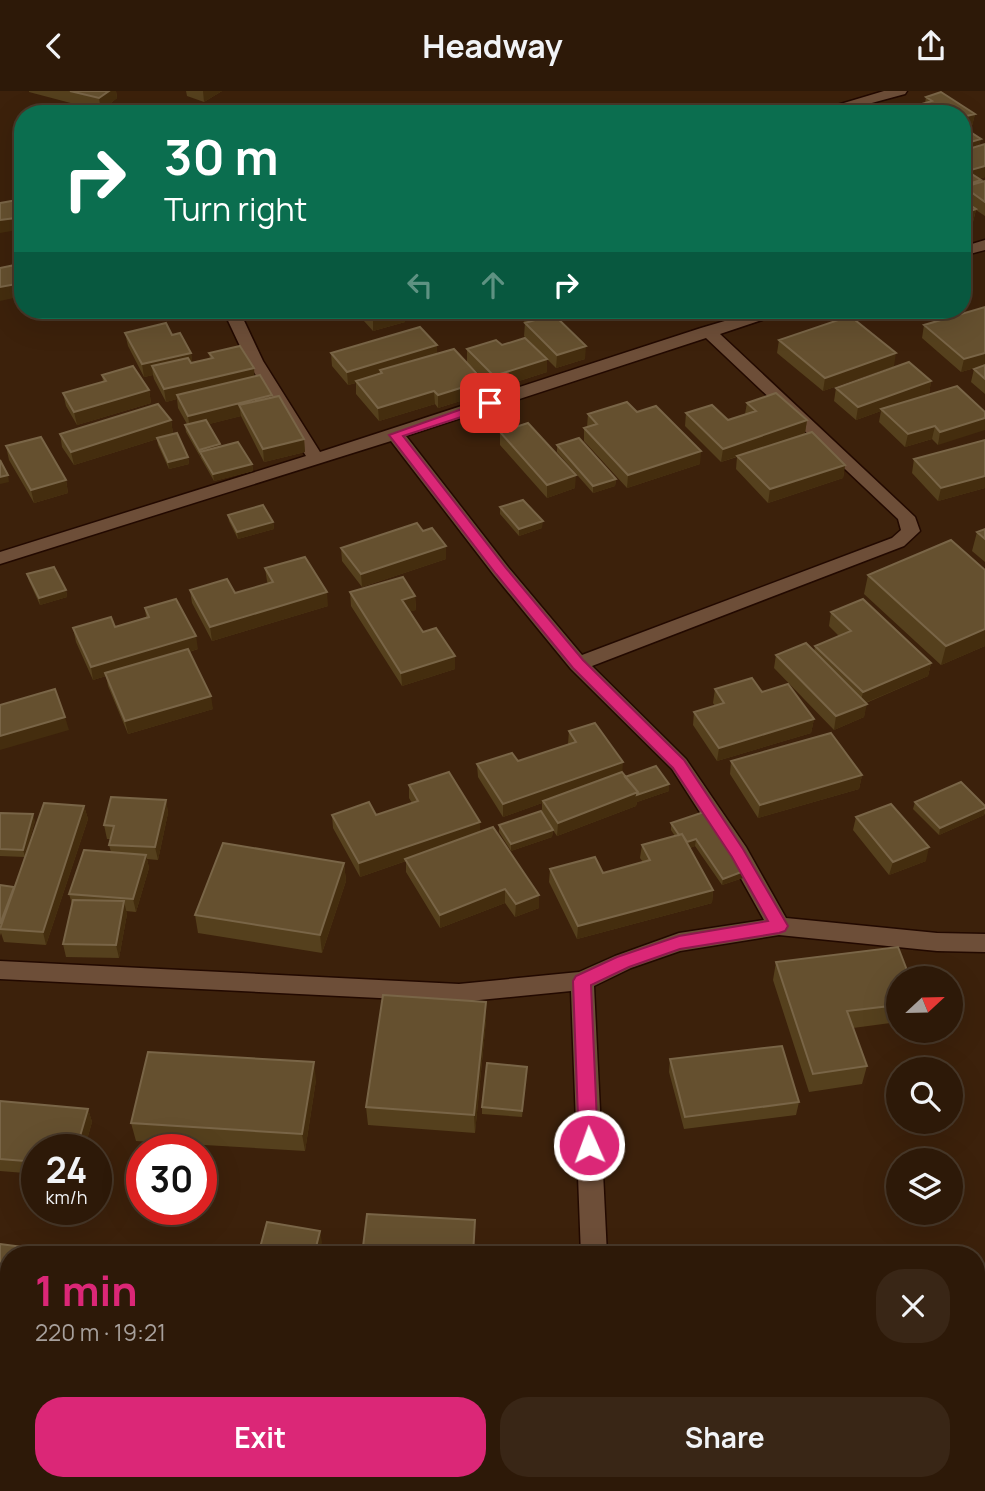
<!DOCTYPE html>
<meta charset="utf-8">
<style>
body{margin:0;font-family:Manrope,sans-serif;background:#392616;color:#f1f3f6;height:100vh;display:flex;flex-direction:column;font-size:26px;white-space:nowrap}
*{box-sizing:border-box;margin:0}
p{font-size:23px;color:#a7a09c}
.icon{flex:none;width:38px;height:38px;fill:none;stroke:currentColor;stroke-width:2;stroke-linecap:round;stroke-linejoin:round}
.map{position:relative;flex:1;overflow:hidden}
.drawer{position:absolute;left:0px;top:1155px;width:985px;height:245px;display:flex;flex-direction:column;background:#2d1908;border-radius:28px 28px 0 0;box-shadow:0 7px 28px #0002,0 0 0 2px #483829}
.drawer>*{flex:none}
.hud{position:absolute;left:14px;top:14px;width:957px;height:214px;border-radius:28px;box-shadow:0 7px 28px #0002,0 0 0 2px #483829;background:#0b6e4f;color:#fff;overflow:hidden}
.needle{width:46px;rotate:68deg}
.controls{position:absolute;left:886px;top:875px;display:grid;gap:14px}
.controls a{display:grid;place-items:center;width:77px;height:77px;border-radius:50%;background:#2d1908;box-shadow:0 7px 28px #0002,0 0 0 2px #483829;font-size:35px}
.speed{position:absolute;left:21px;top:1043px;display:flex;gap:14px;font-size:35px;font-weight:700;text-align:center}
.speed>*{display:grid;place-content:center;width:91px;height:91px;border-radius:50%;background:#2d1908;box-shadow:0 7px 28px #0002,0 0 0 2px #483829;line-height:1}
.speed small{font-size:18px;font-weight:400}
.speed .limit{border:10px solid #d22;background:#fff;color:#111}
.pin{position:absolute;display:grid;place-items:center;width:60px;height:60px;color:#fff;margin:-30px;border-radius:14px;box-shadow:0 4px 10px #0006}
.me{position:absolute;width:77px;margin:-38px;rotate:358deg;stroke-linejoin:round;filter:drop-shadow(0 0 5px #0008)}
.turn{display:flex;align-items:center;gap:24px;height:147px;padding:0 35px;font-size:32px}
.turn .icon{width:91px;height:91px;stroke-width:2.5}
.turn b{display:block;font-size:49px;line-height:60px}
.lanes{display:flex;align-items:center;height:66px;padding:0 35px;background:#0003;justify-content:center;gap:35px;direction:ltr}
.lanes .off{opacity:.35}
.round{display:grid;place-items:center;flex:none;width:74px;height:74px;border-radius:28px;background:#392616}
.overview{display:flex;align-items:center;justify-content:space-between;height:119px;padding:0 35px}
h1{font-size:42px;font-weight:700;line-height:52px;color:#db2777}
.action{display:flex;gap:14px;margin-top:auto;padding:14px 35px}
.action a{flex:1;height:80px;border-radius:28px;background:#db2777;color:#fff;font-size:28px;font-weight:700;line-height:80px;text-align:center}
.action a+a{background:#392616;color:#f1f3f6}
header{display:flex;justify-content:space-between;align-items:center;height:91px;padding:0 35px;background:#2d1908;font-size:32px;font-weight:700}
.map>svg:first-child{display:block}
.lines{fill:none;stroke-linecap:round;stroke-linejoin:round}
.street-casing{stroke:#220900;stroke-width:3}
.street{fill:#6d4e38;fill-rule:evenodd}
.wall{fill:#55401d}
.shaded-wall{fill:#442d0e}
.building{fill:#65502f;stroke:#796547;stroke-width:2}
.route{fill:#db2777;stroke:#8e194d;stroke-width:2}
</style>
<header><svg class="icon" aria-label="back" viewBox="0 0 24 24"><path d="M15 5l-7 7 7 7"/></svg>Headway<svg class="icon" aria-label="share" viewBox="0 0 24 24"><path d="M12 15V3M7 8l5-5 5 5M5 13v7h14v-7"/></svg></header>
<div class="map">
<svg width="985" height="1400" viewBox="0 0 985 1400">
<rect width="100%" height="100%" fill="#3c210b"/>
<g class="lines">
<defs>
<path id="street" d="M884,0H907L905,3L831,23H807Z
M985,149V159L962,165V156Z
M223,219H239L263,270L320,361L701,237L762,219H785L783,222L720,243L915,426L920,440L904,455L592,575L686,668L746,756L786,827L937,842L985,843V861L937,860L779,844L680,860L631,877L594,895L607,1164H581L571,900L459,911L0,888V870L459,893L579,881L615,865L679,842L764,829L730,768L672,678L571,578L494,484L391,350L0,473V461L306,365L247,270ZM706,247L898,428L901,439L892,447L582,564L508,476L406,345Z
M573,1391H606L602,1400H570Z"/>
</defs>
<use href="#street" class="street-casing"/>
<use href="#street" class="street"/>
</g>
<path class="wall" d="M29,0H116L117,7L101,20L29,1Z
M186,0H222L204,11L187,5Z
M926,6L975,23L972,35L965,37L981,48L979,54L962,59V23H904L905,18L925,12Z
M985,52V86L979,88L981,89L980,91L985,90V125L976,119L973,131L962,134V60L985,53Z
M354,219H404L405,231L373,240Z
M522,219H549L585,268L556,277L524,245L525,232L522,228Z
M924,234L985,274L961,281L922,247Z
M125,242L172,244L191,262L192,272L210,268L209,262L254,277V285L272,304V306L304,348L305,361L264,371L241,325L209,333L220,355L252,373L253,380L214,390L186,341L185,334L187,333L178,317L177,308L166,311L154,288L153,284L144,286L128,255Z
M779,249L894,275L823,300L777,262Z
M437,254V263L480,286V299L470,302V307L438,317L435,313L379,330L356,303V292L348,294L332,275L331,262Z
M502,254L547,268V281L494,298L467,271V258Z
M985,274V303L971,291L974,278Z
M102,284L149,299L151,312L77,334L66,315L63,302L103,291Z
M931,290L929,303L911,309L957,295L938,354L932,348L905,356L879,331L881,320L856,329L834,310L836,297Z
M747,312L807,329L805,342L759,358L845,374L843,387L768,412L736,378L737,366L721,371L685,335L686,322L728,329L745,323Z
M637,321L700,373L627,397L584,350V337L587,336L588,323Z
M171,329L173,343L188,366L189,373L169,378L158,354L157,348L74,374L62,356L60,343Z
M500,341L575,397L547,407L500,354Z
M985,349V397L938,410L912,382L914,368Z
M557,354L616,388L615,395L593,402L557,361Z
M6,355L66,389L68,402L34,412L9,369Z
M500,416L542,437L519,445L500,423Z
M228,424L273,431L274,438L238,448L229,430Z
M985,438V471L972,460L977,441Z
M423,440L446,468L362,496L342,470L341,457Z
M265,477L328,515L212,550L192,512L190,499L235,502L268,493L267,490Z
M985,479V555L941,574L864,503L868,484Z
M27,483L66,499L67,506L40,514L29,490Z
M350,501L415,505L416,519L410,520L423,541L455,578L402,595L351,515Z
M145,517L198,558L189,561L213,618L128,643L108,595L106,585L93,589L76,551L73,537L115,536L146,526Z
M831,521L931,572L928,585L866,612L864,626L834,639L774,577L776,564L814,561L815,555L839,545L829,535Z
M715,598L814,628L811,642L717,670L693,634L694,621L715,615L713,612Z
M569,640L622,682L625,686L669,700L637,711L636,715L557,745L546,729L553,739L552,746L511,760L499,741V734L542,723V712L503,726L478,686L477,673L518,670L568,653Z
M731,670L862,684L859,698L758,727L730,683Z
M409,694L480,740L539,804V817L515,826L505,812L440,837L406,781V770L360,786L333,737L332,724H376L412,712L409,707Z
M166,709L168,722L158,769L147,768L149,777L136,821L126,820L127,823L119,867L66,866L63,853L72,813L69,803L111,761L109,754L111,748H107L104,734Z
M915,711L985,715V722L984,724L939,744L913,718Z
M84,715L88,728L46,854L4,851L1,842L0,845V794L14,796L25,766L0,765V722L35,730L25,765Z
M704,721L743,787L722,794L695,755L690,757L713,799L712,812L577,848L549,791L550,778L603,782L643,771L640,767L642,754L675,745L671,739V732Z
M856,726L926,770L889,784L853,739Z
M344,772L346,790L322,862L198,842L195,824Z
M776,871L898,887V931L853,937L867,975L862,993L809,1001L773,889Z
M486,929L475,1042L368,1034L366,1016Z
M670,968L799,1011L796,1024L684,1038L669,981Z
M527,976L522,1026L482,1023V1016Z
M316,989L305,1060L136,1050L131,1032Z
M0,1010L88,1018L92,1031L84,1059H37V1083L0,1080Z
M0,1153L54,1160L55,1164H9V1247L0,1246Z"/>
<path class="shaded-wall" d="M109,0H116L117,7L101,20L99,7Z
M203,0H222L204,11Z
M975,23L972,35L962,38V26Z
M981,48L979,54L962,59L964,53Z
M985,75V86L964,93L967,80Z
M976,118L973,131L962,134V123Z
M23,126V138L0,142V129Z
M22,192L23,205L0,210V196Z
M401,219H404L405,231L373,240V227Z
M437,254V267L382,282L380,279V284L356,290V292L348,294L347,281Z
M586,255L585,268L556,277L557,264Z
M191,262L193,275H152L153,284L144,286L142,273Z
M896,262L894,275L823,300L825,287Z
M985,262V274L961,281L964,268Z
M547,268V281L494,298V285Z
M254,277L255,290L177,304V308L166,311L164,298Z
M480,286V299L470,302V307L438,317V304L466,290Z
M931,290L929,303L883,319L881,318V320L856,329L858,316Z
M149,299L151,312L77,334L74,321Z
M434,300L435,313L379,330L378,317Z
M272,304L273,317L239,314L241,325L190,338L188,325Z
M985,327V339L938,354L940,341Z
M171,329L173,343L74,374L71,361Z
M807,329L805,342L721,371L723,358Z
M935,335L932,348L905,356L908,343Z
M304,348L305,361L264,371L263,358Z
M220,353L221,360L200,361L201,365L200,366L199,359Z
M701,360L700,373L627,397L628,384Z
M188,366L189,373L169,378L168,371Z
M252,373L253,380L214,390L213,383Z
M845,374L843,387L768,412L770,398Z
M8,384L9,391L0,393V386Z
M576,384L575,397L547,407V394Z
M985,385V397L938,410L941,397Z
M616,388L615,395L593,402V395Z
M66,389L68,402L34,412L31,399Z
M543,430L542,437L519,445V438Z
M273,431L274,438L238,448L237,441Z
M446,455V468L362,496L361,483Z
M66,499L67,506L40,514L39,507Z
M327,501L328,515L212,550L210,536Z
M415,505L416,519L403,522L402,509Z
M985,538V555L941,574L946,555Z
M196,545L198,558L107,585L105,582L106,585L93,589L91,576Z
M455,565V578L402,595L401,582Z
M931,572L928,585L860,614L863,601Z
M211,605L213,618L128,643L125,630Z
M867,613L864,626L834,639L836,625Z
M65,626L69,639L0,659V645Z
M814,628L811,642L717,670L719,657Z
M623,671L622,685L543,710L542,712L503,726V713Z
M862,684L859,698L758,727L760,714Z
M669,693V700L637,711L636,715L557,745L558,732L638,701Z
M166,709L168,722L158,769L155,756Z
M84,715L88,728L46,854L43,841Z
M985,717L984,724L939,744L940,737Z
M33,723L35,730L25,766L23,759Z
M480,731V744L360,786L359,772Z
M553,739L552,746L511,760V753Z
M696,748L695,755L684,759L685,752Z
M929,756L926,770L889,784L893,771Z
M146,764L149,777L136,821L133,808Z
M344,772L346,790L322,862L320,844Z
M744,780L743,787L722,794L723,788Z
M505,798V812L440,837V824Z
M713,799L712,812L577,848L578,835Z
M539,804V817L515,826L516,813Z
M124,810L127,823L119,867L116,854Z
M486,911V929L475,1042L474,1024Z
M314,971L316,989L305,1060L302,1043Z
M88,1018L92,1031L84,1059H76Z
M320,1140L322,1152L318,1164H314Z"/>
<path class="building" d="M70,0H109L99,7Z
M941,1L975,23L962,26V23H913L905,18L932,10L926,6Z
M889,13L903,23H855Z
M962,37H964L981,48L964,53L962,52Z
M985,53V75L967,80L981,89L962,95V60Z
M985,90V111L964,96Z
M23,108V126L0,129V112Z
M962,109L976,118L962,123Z
M15,174L22,192L0,196V177Z
M985,216V262L964,268L924,234Z
M365,219H401L373,227Z
M525,219H549L586,255L557,264L525,232L535,229Z
M850,225L896,262L825,287L779,249Z
M166,232L172,244L180,242L191,262L142,273L125,242Z
M420,236L437,254L347,281L331,262Z
M525,247L547,268L494,285L467,258L496,249L502,254Z
M240,255L254,277L164,298L152,275L188,267L191,272L213,267L209,262Z
M454,258L480,286L466,290L470,294L438,304L434,300L378,317L356,290L382,282L380,279Z
M909,271L931,290L858,316L836,297Z
M985,274V288L974,278Z
M133,275L149,299L74,321L63,302L106,290L102,284Z
M260,284L272,304L188,325L177,304Z
M957,295L985,321V327L940,341L935,335L908,343L881,318Z
M776,302L807,329L723,358L686,322L712,314L728,329L756,320L747,312Z
M279,305L304,348L263,358L239,314Z
M627,311L637,321L656,315L701,360L628,384L584,337L597,333L588,323Z
M158,313L171,329L71,361L60,343Z
M206,329L220,353L199,359L185,334Z
M528,332L576,384L547,394L500,341Z
M812,341L845,374L770,398L737,365Z
M177,342L188,366L168,371L157,347Z
M41,346L66,389L31,399L6,355Z
M579,347L616,388L593,395L557,354Z
M985,349V385L941,397L914,368Z
M238,351L252,373L213,383L200,361Z
M0,369L8,384L0,386Z
M523,409L543,430L519,438L500,416Z
M263,414L273,431L237,441L228,424Z
M417,432L423,440L432,437L446,455L361,483L341,457Z
M985,438V448L977,441Z
M951,449L985,479V538L946,555L868,484Z
M305,466L327,501L210,536L190,499L227,488L235,502L273,491L265,477Z
M54,476L66,499L39,507L27,483Z
M403,486L415,505L402,509L423,541L436,537L455,565L401,582L350,501Z
M176,508L196,545L91,576L73,537L111,526L115,536L149,526L145,517Z
M863,508L931,572L863,601L815,555L851,540L831,521Z
M806,552L867,613L836,625L776,564Z
M188,558L211,605L125,630L105,582Z
M752,587L762,601L788,593L814,628L719,657L694,621L724,612L715,598Z
M55,598L65,626L0,645V614Z
M595,632L623,671L503,713L477,673L512,662L518,670L576,651L569,640Z
M831,642L862,684L760,714L731,670Z
M656,675L669,693L637,704L638,701L625,686Z
M449,681L480,731L359,772L332,724L369,711L376,724L418,710L409,694Z
M622,681L638,701L558,732L543,710Z
M961,691L985,715V717L940,737L915,711Z
M111,706L166,709L155,756L109,754L114,735L104,734Z
M44,712L84,715L43,841L0,838Z
M891,713L929,756L893,771L856,726Z
M541,720L553,739L511,753L499,734Z
M704,721L744,780L723,788L696,748L687,751L682,743L679,744L671,732Z
M0,722L33,723L23,759L0,758Z
M493,736L539,804L516,813L505,798L440,824L405,768Z
M682,743L713,799L578,835L550,778L595,766L603,782L650,769L642,754Z
M223,752L344,772L320,844L195,824Z
M84,759L146,764L133,808L69,803Z
M0,794L14,796L0,833Z
M73,809L124,810L116,854L63,853Z
M898,856L910,887H898V914L847,920L867,975L813,983L776,871Z
M383,904L486,911L474,1024L366,1016Z
M782,955L799,1011L685,1026L670,968Z
M148,961L314,971L302,1043L131,1032Z
M487,972L527,976L522,1020L482,1016Z
M0,1010L88,1018L76,1059H37V1071L0,1068Z
M367,1123L475,1129L473,1164H362Z
M267,1131L320,1140L314,1164H258Z
M0,1153L54,1160L52,1164H9V1236L0,1235Z
M781,1391H886L888,1400H779L777,1392Z"/>
<path class="route" d="M490,308L495,309V315L403,345L506,477L583,569L684,669L743,758L788,835L785,840L779,842L680,858L629,876L591,894L598,1054L596,1060L589,1062L582,1060L579,1054L573,890L576,885L617,866L679,845L768,830L732,766L673,677L573,577L496,483L389,344Z"/>
</svg>
<div class="controls">
<a><svg class="needle" viewBox="-14 -14 28 28"><path d="M0-13l5 13h-10z" fill="#e53935"/><path d="M0 13l5-13h-10z" fill="#a7a09c"/></svg></a>
<a><svg class="icon" aria-label="search" viewBox="0 0 24 24"><circle cx="10" cy="10" r="6"/><path d="M15 15l6 6"/></svg></a>
<a><svg class="icon" aria-label="layers" viewBox="0 0 24 24"><path d="M12 4l9 5-9 5-9-5zM3 14l9 5 9-5"/></svg></a>
</div>
<div class="speed"><div>24<small>km/h</small></div><div class="limit">30</div></div>
<div class="pin" style="left:490px;top:312px;background:#d93025"><svg class="icon" aria-label="arrive" viewBox="0 0 24 24"><path d="M6 21V4h12l-3 4 3 4H6"/></svg></div>
<svg class="me" style="left:589px;top:1054px" viewBox="-20 -20 40 40"><circle r="17" fill="#db2777" stroke="#fff" stroke-width="3"/><path d="M0-11L8 9 0 5-8 9z" fill="#fff"/></svg>
<div class="hud">
<div class="turn"><svg class="icon" aria-label="right" viewBox="0 0 24 24"><path d="M7 20v-9h11M14 6l5 5-5 5"/></svg><div><b>30 m</b>Turn right</div></div>
<div class="lanes"><svg class="icon off" aria-label="left" viewBox="0 0 24 24"><path d="M17 20v-9H6M10 6l-5 5 5 5"/></svg><svg class="icon off" aria-label="ahead" viewBox="0 0 24 24"><path d="M12 20V5M6 11l6-6 6 6"/></svg><svg class="icon" aria-label="right" viewBox="0 0 24 24"><path d="M7 20v-9h11M14 6l5 5-5 5"/></svg></div>
</div>
<section class="drawer">
<div class="overview"><div><h1>1 min</h1><p>220 m · 19:21</p></div><a class="round"><svg class="icon" aria-label="close" viewBox="0 0 24 24"><path d="M6 6l12 12M18 6L6 18"/></svg></a></div>
<div class="action"><a>Exit</a><a>Share</a></div>
</section>
</div>
